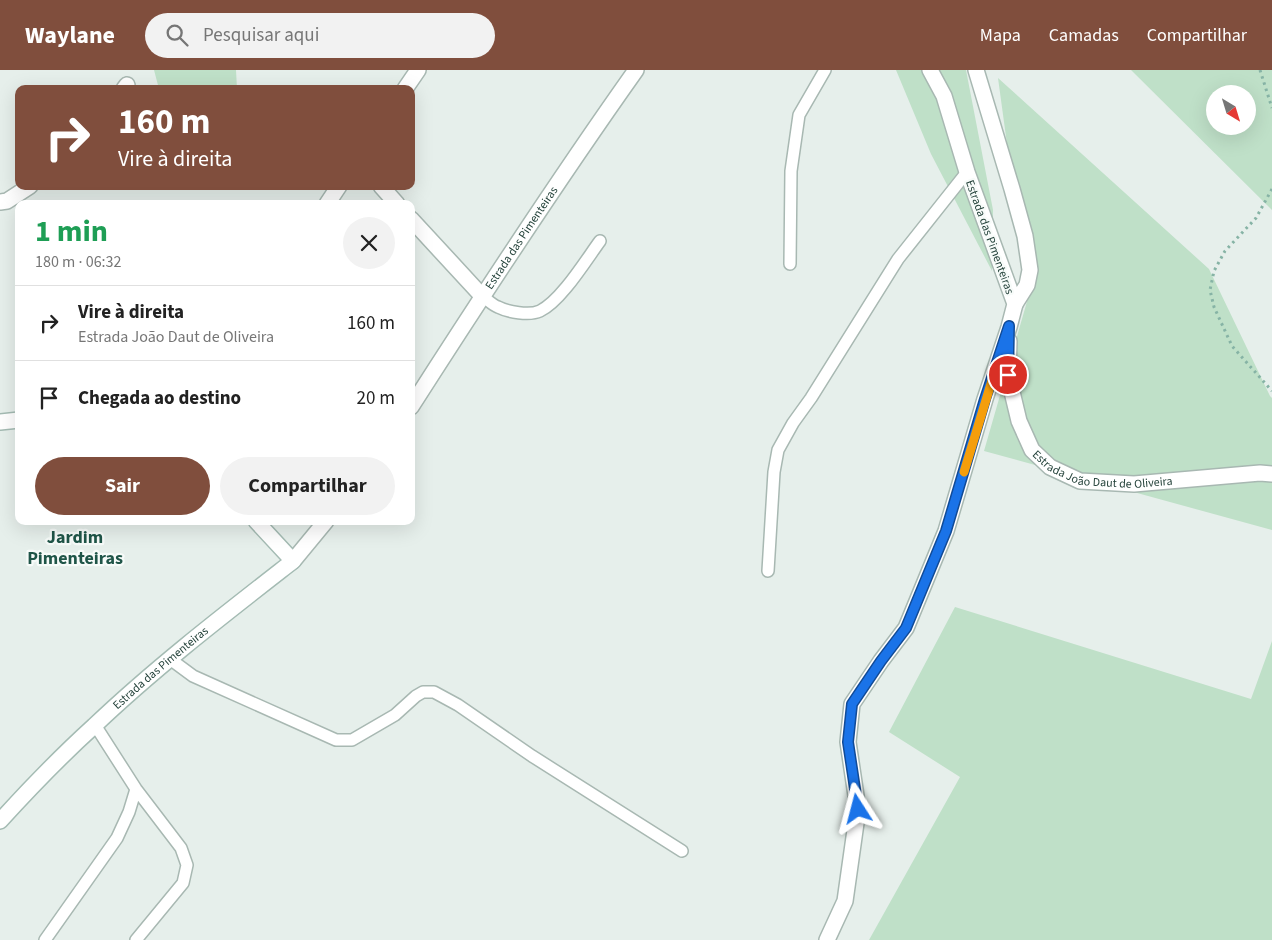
<!DOCTYPE html>
<html lang="pt">
<meta charset="utf-8">
<style>
body{margin:0;font-family:"Source Sans 3",sans-serif;background:#f2f2f2;color:#222;height:100vh;display:flex;flex-direction:column;font-size:19px;white-space:nowrap}
*{box-sizing:border-box;margin:0}
p{font-size:16px;color:#767676}
.icon{flex:none;width:28px;height:28px;fill:none;stroke:currentColor;stroke-width:2;stroke-linecap:round;stroke-linejoin:round}
.map{position:relative;flex:1;overflow:hidden}
.side{position:absolute;left:15px;top:130px;width:400px;height:325px;display:flex;flex-direction:column;background:#fff;border-radius:10px;box-shadow:0 5px 20px #0002}
.side>*{flex:none}
.hud{position:absolute;left:15px;top:15px;width:400px;height:105px;border-radius:10px;box-shadow:0 5px 20px #0002;background:#804e3d;color:#fff;overflow:hidden}
.needle{width:32px;rotate:142deg}
.buttons{position:absolute;left:1206px;top:15px;display:grid;gap:10px}
.buttons a{display:grid;place-items:center;width:50px;height:50px;border-radius:50%;background:#fff;box-shadow:0 5px 20px #0002;font-size:25px}
.pin{position:absolute;display:grid;place-items:center;width:42px;height:42px;color:#fff;margin:-21px;border:2px solid #fff;border-radius:50%;box-shadow:0 1px 5px #0007}
.me{position:absolute;width:55px;margin:-28px;rotate:351deg;stroke-linejoin:round;filter:drop-shadow(0 0 4px #0008)}
.turn{display:flex;align-items:center;gap:18px;height:105px;padding:0 20px;font-size:22px}
.turn .icon{width:65px;height:65px;stroke-width:2.5}
.turn b{display:block;font-size:35px;line-height:42px}
.round{display:grid;place-items:center;flex:none;width:52px;height:52px;border-radius:26px;background:#f2f2f2}
.overview{display:flex;align-items:center;justify-content:space-between;height:85px;padding:0 20px}
h1{font-size:30px;font-weight:700;line-height:38px;color:#1e9e55}
.primary-button{display:flex;gap:10px;margin-top:auto;padding:10px 20px}
.primary-button a{flex:1;height:58px;border-radius:30px;background:#804e3d;color:#fff;font-size:20px;font-weight:700;line-height:58px;text-align:center}
.primary-button a+a{background:#f2f2f2;color:#222}
ul{padding:0;list-style:none}
li{display:flex;align-items:center;gap:15px;height:75px;padding:0 20px;border-top:1px solid #e0e0e0}
li div{flex:1}
li b{display:block;font-size:19px}
li em{font-style:normal}
header{display:flex;align-items:center;gap:30px;box-sizing:border-box;height:70px;padding:0 25px;background:#804e3d;color:#fff}
header strong{font-size:24px}
nav{display:flex;gap:28px;margin-inline-start:auto;font-size:18px}
.search{width:350px;height:45px;background:#f2f2f2;display:flex;align-items:center;gap:12px;box-sizing:border-box;padding:0 18px;border-radius:28px;color:#767676;font-size:19px}
.map>svg:first-child{display:block}
.green{fill:#bfe0c8;fill-rule:evenodd}
.lines{fill:none;stroke-linecap:round;stroke-linejoin:round}
.lane-casing{stroke:#a8b8b2;stroke-width:14}
.street-casing{stroke:#a8b8b2;stroke-width:18}
.secondary-casing{stroke:#a4bbb3;stroke-width:18}
.path{stroke:#86b3a5;stroke-width:3;stroke-dasharray:2.5 4;stroke-linecap:butt}
.lane{stroke:#fff;stroke-width:11}
.street{stroke:#fff;stroke-width:15}
.secondary{stroke:#fff;stroke-width:15}
.route-casing{stroke:#114b97;stroke-width:12}
.route{stroke:#1a73e8;stroke-width:9}
.slow{stroke:#f59e0b;stroke-width:9}
.labels{text-anchor:middle;stroke-width:4.5;stroke-linejoin:round;paint-order:stroke}
.street-label{font-size:12px;fill:#24423a;stroke:#f7fbf9}
.district-label{font-size:18px;font-weight:bold;fill:#1f5548;stroke:#f7fbf9}
</style>
<header>
<strong>Waylane</strong>
<div class="search"><svg class="icon" aria-label="search" viewBox="0 0 24 24"><circle cx="10" cy="10" r="6"/><path d="M15 15l6 6"/></svg>Pesquisar aqui</div>
<nav><a>Mapa</a><a>Camadas</a><a>Compartilhar</a></nav>
</header>
<div class="map">
<svg width="1272" height="870" viewBox="0 0 1272 870">
<rect width="100%" height="100%" fill="#e6efeb"/>
<path class="green" d="M154,0H236L237,19H159Z
M896,0H966L993,140L992,201L931,84Z
M1131,0H1272V140ZM1215,24H1248V56H1215Z
M998,8L1209,199L1270,326L1272,328V460L984,381L1028,228Z
M955,537L1251,629L1272,571V870H869L960,707L889,662Z"/>
<g class="lines">
<defs>
<path id="lane" d="M790,194L791,101L799,45L825,0
M482,226C487,229 492,235 498,237C508,242 529,246 540,241C561,231 586,190 600,171
M768,501L774,402L778,380L793,353L811,328L898,189L967,102
M170,589L193,606L336,670H352L395,645L416,626L423,622H434L458,635L532,686L682,781
M95,655L136,719L181,778L187,795L183,813L136,870
M45,870L117,768L129,742L136,719"/>
<g id="street">
<path d="M976,0L1012,119L1025,166L1030,200L1027,215L1015,234"/>
<path d="M124,19L127,15"/>
<path d="M405,19L418,0"/>
<path d="M381,116L397,134"/>
<path d="M0,132L7,131L30,116"/>
<path d="M327,134L339,116"/>
<path d="M411,149L482,226"/>
<path id="s1" d="M1009,271L1008,305L1019,351L1032,380L1050,397L1080,411L1134,414L1260,403L1272,404"/>
<path id="s2" d="M411,337C484,223 558,110 636,0"/>
<path d="M293,491L326,451"/>
<path d="M827,870L845,831L858,739L848,672L852,634L881,591L906,558L946,461L985,329L1009,257L1015,234L967,102L944,26L930,0"/>
</g>
<g id="secondary">
<path d="M0,352L19,350"/>
<path id="s3" d="M0,751C30,718 61,686 94,656C156,597 225,544 293,491L256,451"/>
</g>
</defs>
<use href="#lane" class="lane-casing"/>
<use href="#street" class="street-casing"/>
<use href="#secondary" class="secondary-casing"/>
<path class="path" d="M1260,0L1272,38
M1272,119L1256,148L1225,181L1214,201L1210,220L1214,237L1232,276L1272,321"/>
<use href="#lane" class="lane"/>
<use href="#street" class="street"/>
<use href="#secondary" class="secondary"/>
</g>
<g class="lines">
<defs>
<path id="route" d="M858,739L848,672L852,634L881,591L906,558L946,461L985,329L1009,256L1008,305"/>
</defs>
<use href="#route" class="route-casing"/>
<use href="#route" class="route"/>
<path class="slow" d="M964,402L997,294"/>
</g>
<g class="labels">
<g class="street-label">
<text dy="4" stroke="none"><textPath href="#s2" startOffset="202">Estrada das Pimenteiras</textPath></text>
<text transform="translate(990 167) rotate(70)" y="4">Estrada das Pimenteiras</text>
<text dy="4" stroke="none"><textPath href="#s1" startOffset="190">Estrada João Daut de Oliveira</textPath></text>
<text dy="4" stroke="none"><textPath href="#s3" startOffset="222">Estrada das Pimenteiras</textPath></text>
</g>
<g class="district-label">
<text x="75" y="473">Jardim<tspan x="75" dy="21">Pimenteiras</tspan></text>
</g>
</g>
</svg>
<div class="buttons">
<a><svg class="needle" viewBox="-14 -14 28 28"><path d="M0-13l5 13h-10z" fill="#e53935"/><path d="M0 13l5-13h-10z" fill="#767676"/></svg></a>
</div>
<div class="pin" style="left:1008px;top:305px;background:#d93025"><svg class="icon" aria-label="arrive" viewBox="0 0 24 24"><path d="M6 21V4h12l-3 4 3 4H6"/></svg></div>
<svg class="me" style="left:858px;top:739px" viewBox="-20 -20 40 40"><path d="M0-17L14 15 0 8-14 15z" fill="#1a73e8" stroke="#fff" stroke-width="4"/></svg>
<div class="hud">
<div class="turn"><svg class="icon" aria-label="right" viewBox="0 0 24 24"><path d="M7 20v-9h11M14 6l5 5-5 5"/></svg><div><b>160 m</b>Vire à direita</div></div>
</div>
<section class="side">
<div class="overview"><div><h1>1 min</h1><p>180 m · 06:32</p></div><a class="round"><svg class="icon" aria-label="close" viewBox="0 0 24 24"><path d="M6 6l12 12M18 6L6 18"/></svg></a></div>
<ul>
<li><svg class="icon" aria-label="right" viewBox="0 0 24 24"><path d="M7 20v-9h11M14 6l5 5-5 5"/></svg><div><b>Vire à direita</b><p>Estrada João Daut de Oliveira</p></div><em>160 m</em></li>
<li><svg class="icon" aria-label="arrive" viewBox="0 0 24 24"><path d="M6 21V4h12l-3 4 3 4H6"/></svg><div><b>Chegada ao destino</b></div><em>20 m</em></li>
</ul>
<div class="primary-button"><a>Sair</a><a>Compartilhar</a></div>
</section>
</div>
